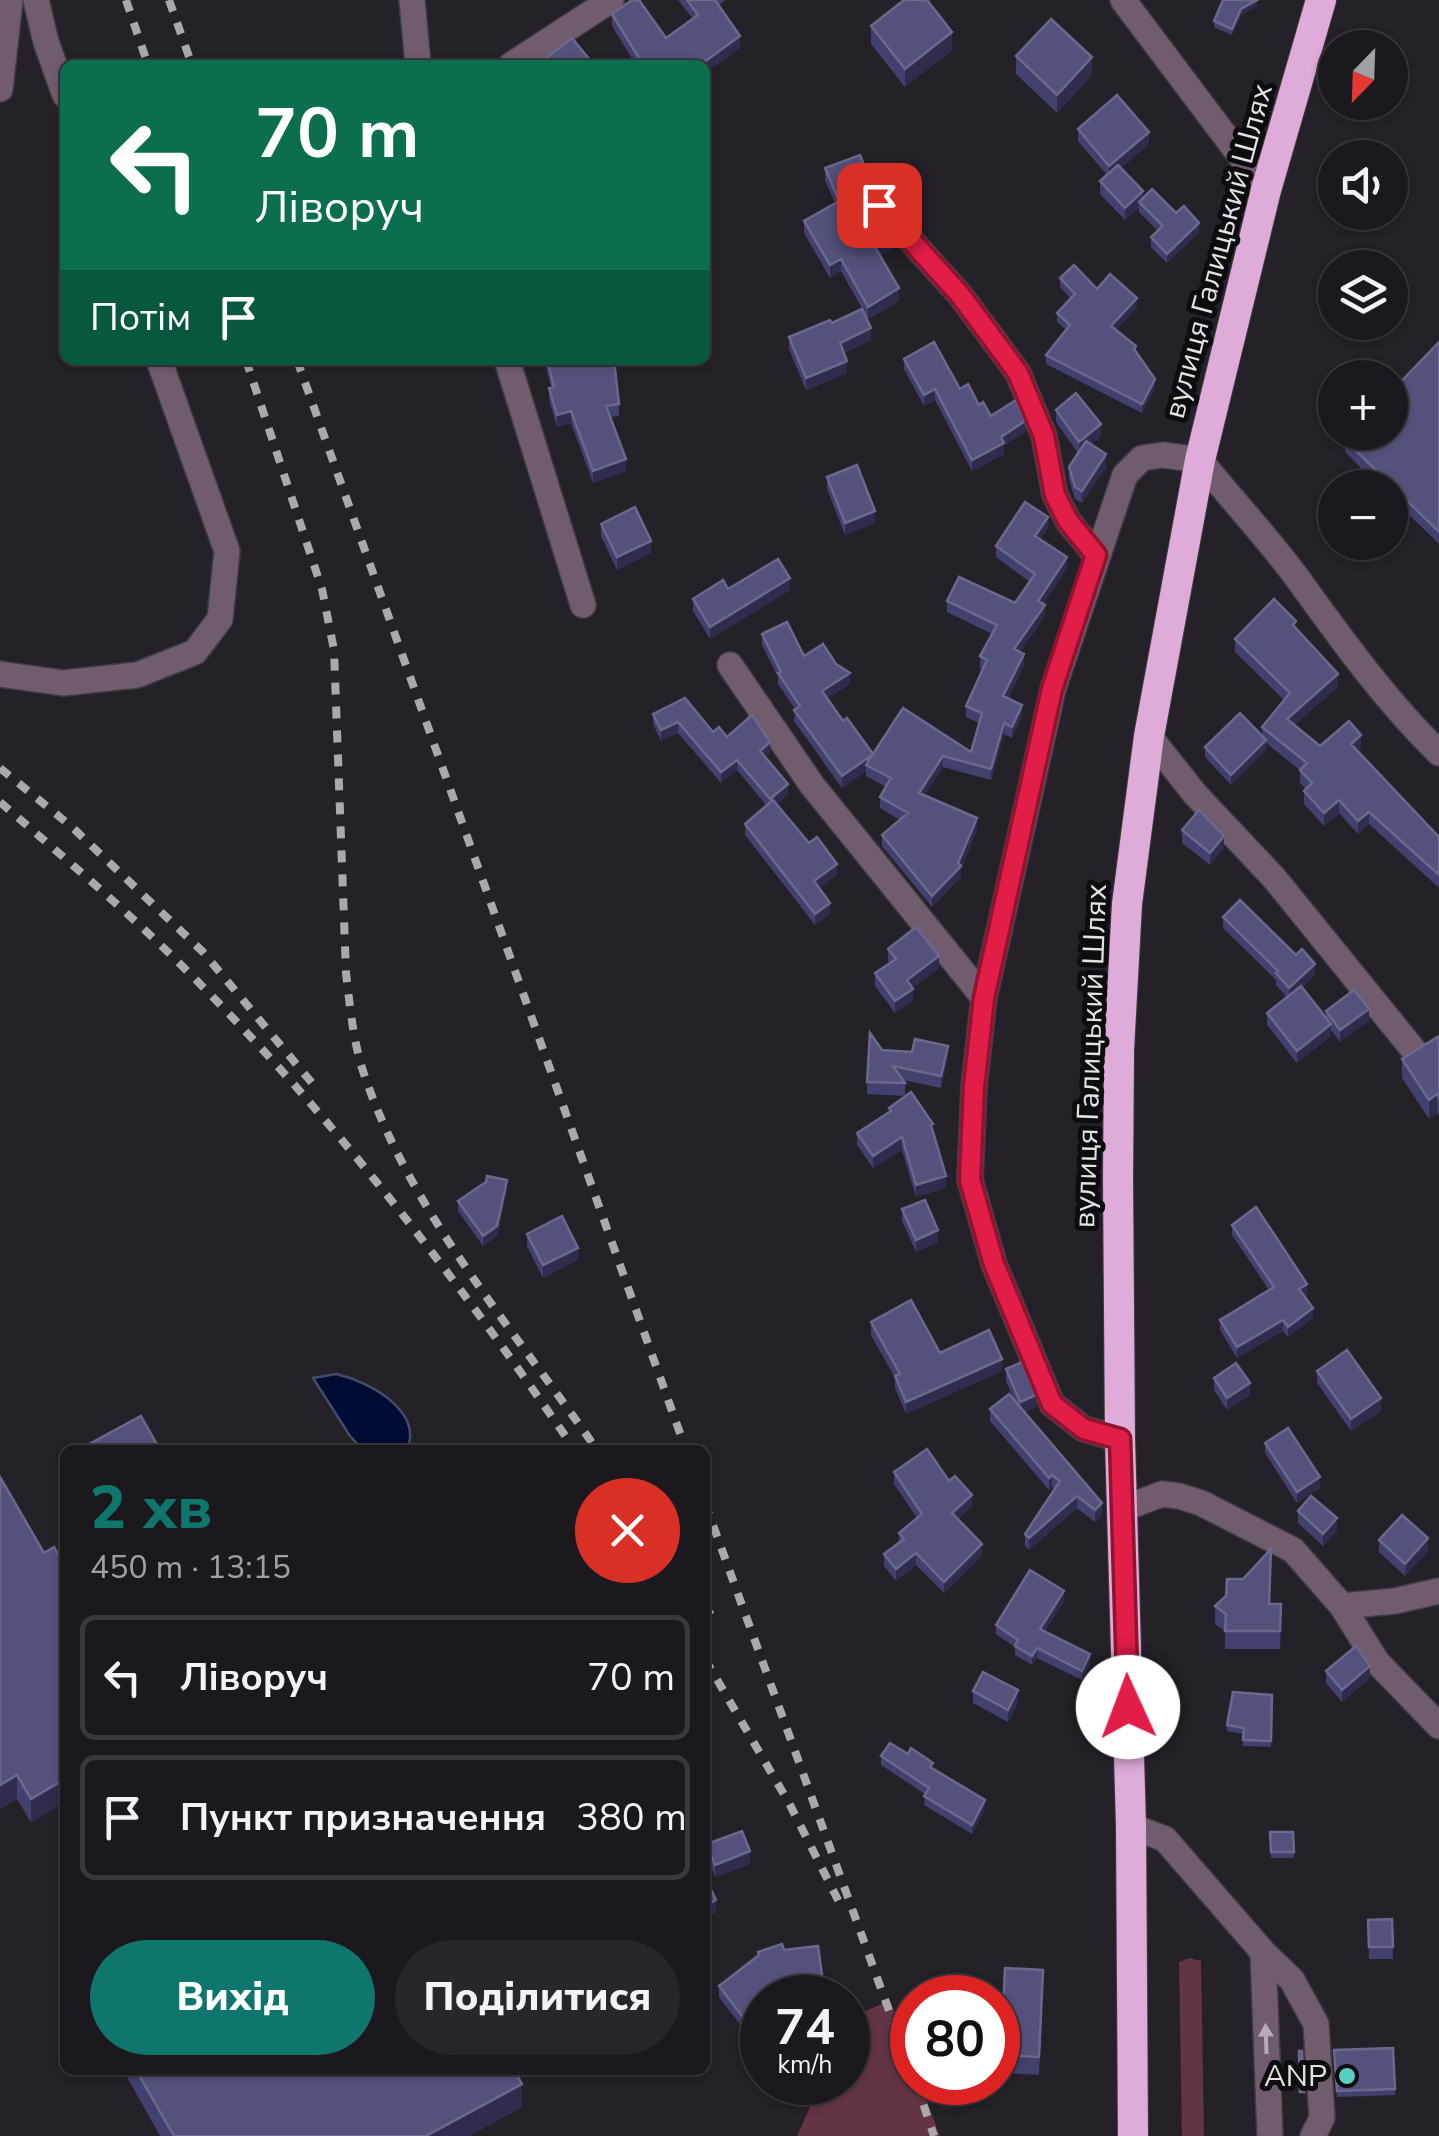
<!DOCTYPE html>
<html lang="uk">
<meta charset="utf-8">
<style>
body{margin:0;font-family:"Nunito Sans",sans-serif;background:#29262b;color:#f1f3f6;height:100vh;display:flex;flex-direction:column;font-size:38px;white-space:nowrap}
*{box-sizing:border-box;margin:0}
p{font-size:32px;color:#a0a0a4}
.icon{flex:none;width:55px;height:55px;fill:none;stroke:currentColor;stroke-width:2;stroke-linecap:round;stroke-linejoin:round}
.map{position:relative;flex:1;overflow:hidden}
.details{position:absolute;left:60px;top:1445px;width:650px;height:630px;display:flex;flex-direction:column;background:#1c191e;border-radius:15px;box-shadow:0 2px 8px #0004,0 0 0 2px #3a383c}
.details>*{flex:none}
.banner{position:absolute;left:60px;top:60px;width:650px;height:305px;border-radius:15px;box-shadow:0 2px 8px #0004,0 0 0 2px #3a383c;background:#0b6e4f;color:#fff;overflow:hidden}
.needle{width:65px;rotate:203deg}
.controls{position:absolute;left:1318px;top:30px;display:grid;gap:20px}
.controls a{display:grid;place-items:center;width:90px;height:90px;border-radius:50%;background:#1c191e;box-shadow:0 2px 8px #0004,0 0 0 2px #3a383c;font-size:50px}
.speed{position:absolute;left:740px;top:1975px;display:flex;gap:20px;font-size:50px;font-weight:700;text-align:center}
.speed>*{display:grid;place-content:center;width:130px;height:130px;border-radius:50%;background:#1c191e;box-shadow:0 2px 8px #0004,0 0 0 2px #3a383c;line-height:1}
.speed small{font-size:25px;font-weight:400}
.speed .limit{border:15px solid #d22;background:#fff;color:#111}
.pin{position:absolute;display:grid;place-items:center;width:85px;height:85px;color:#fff;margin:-42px;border-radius:20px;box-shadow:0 5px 15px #0006}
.me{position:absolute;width:110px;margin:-55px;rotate:358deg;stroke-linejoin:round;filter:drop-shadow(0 0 8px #0008)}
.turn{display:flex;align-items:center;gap:35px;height:210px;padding:0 30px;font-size:45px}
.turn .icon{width:130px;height:130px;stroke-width:2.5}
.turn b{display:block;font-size:70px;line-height:85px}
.then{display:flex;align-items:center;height:95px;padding:0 30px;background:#0003;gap:20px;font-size:38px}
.round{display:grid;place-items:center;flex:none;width:105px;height:105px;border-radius:52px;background:#29262b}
.summary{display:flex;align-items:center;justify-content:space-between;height:170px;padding:0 30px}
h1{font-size:60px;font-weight:800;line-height:75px;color:#0f766e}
.button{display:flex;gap:20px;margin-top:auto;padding:20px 30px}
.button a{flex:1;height:115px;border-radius:60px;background:#0f766e;color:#fff;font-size:40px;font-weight:800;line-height:115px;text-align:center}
.button a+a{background:#29262b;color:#f1f3f6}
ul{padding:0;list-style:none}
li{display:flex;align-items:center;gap:30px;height:125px;margin:0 20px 15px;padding:0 10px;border:5px solid #3a383c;border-radius:15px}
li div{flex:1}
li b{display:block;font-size:38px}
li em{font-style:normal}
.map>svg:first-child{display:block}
.green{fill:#623446}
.water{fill:#000c35;stroke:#444c6a;stroke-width:2.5}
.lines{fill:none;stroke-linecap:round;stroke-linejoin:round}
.minor-casing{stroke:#403c43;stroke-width:28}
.highway-casing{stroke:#403c43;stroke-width:32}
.minor{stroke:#715c6e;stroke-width:25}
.highway{stroke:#dfabd8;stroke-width:30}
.rail{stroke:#aba8ad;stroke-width:8;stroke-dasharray:12 12;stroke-linecap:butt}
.wall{fill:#42406f}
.shaded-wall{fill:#2f2c4d}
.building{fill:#54527c;stroke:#6a688c;stroke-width:2.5}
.oneway{fill:#b6acb6}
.route-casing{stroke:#92132f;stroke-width:25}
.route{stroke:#e11d48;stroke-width:18}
.poi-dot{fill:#58cec1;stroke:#0d0c0f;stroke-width:4}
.labels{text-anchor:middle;stroke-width:10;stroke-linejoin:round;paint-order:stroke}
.street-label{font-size:30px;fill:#e4e2e6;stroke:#0d0c0f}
.poi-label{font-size:30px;fill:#e4e2e6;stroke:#0d0c0f;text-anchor:end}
</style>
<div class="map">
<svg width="1439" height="2136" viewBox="0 0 1439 2136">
<rect width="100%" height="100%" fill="#252128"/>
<path class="green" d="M1190,1958L1201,1961L1204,2136H1182L1179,1962Z
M890,2000L912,2061V2082L920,2083L940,2136H797L821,2083L848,2082V2019Z"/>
<path class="water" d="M336,1374C367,1381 424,1410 407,1450H363L350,1436L313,1378Z"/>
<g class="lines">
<defs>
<path id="minor" d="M36,0L46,42L65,95
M412,0L418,65
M1123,0L1266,190
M511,65L611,0
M0,89L10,0
M879,205L961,296L1018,373L1044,436L1055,495L1068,521L1096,555
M507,360L583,605
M730,665L812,785L984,998
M0,674L63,683L137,675L195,652L220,619L227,551L159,360
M1149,736L1195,794L1275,879L1416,1053
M1120,1439L1084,1429L1052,1404L994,1264L970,1180L974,1087L984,998L1053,689L1125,475L1142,458L1163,455L1200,460C1232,500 1268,538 1298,579C1342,640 1385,700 1439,753
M1122,1509L1162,1494L1179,1496L1201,1503L1293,1550L1342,1606L1377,1662L1439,1726
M1342,1606L1395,1601L1439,1591
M1131,1826L1165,1839L1263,1952L1270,2136
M1263,1952L1292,1980L1316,2024L1322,2118L1313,2136"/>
<path id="highway" d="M1133,2136L1131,1826L1120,1439L1118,1179L1119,1050L1127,904L1149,736L1200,460L1266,190L1321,0"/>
</defs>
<use href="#minor" class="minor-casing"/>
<use href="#highway" class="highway-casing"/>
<use href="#minor" class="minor"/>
<use href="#highway" class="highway"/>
<path class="rail" d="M126,0L148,65
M169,0L192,65
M246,360L322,589L334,650L346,973C350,1006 353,1040 363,1071C410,1213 514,1329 597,1450
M297,360L686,1450
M0,768L72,827L203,952L312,1083
M0,802C69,862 139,921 203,987C342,1128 463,1287 575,1450
M705,1503L912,2074
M705,1607L711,1615
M705,1659L789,1803L839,1902
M916,2082L934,2136"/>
</g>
<path class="wall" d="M678,0H726L718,5L740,48L705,73V65H636L612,26V14L666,38L693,19Z
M1257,6L1241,15L1232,35L1214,27V21Z
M871,26L952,50L905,87L871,44Z
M1016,56L1092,75L1057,113L1016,74Z
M1078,129L1149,144L1121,168L1143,198L1176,213L1199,232L1167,263L1151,247V237L1158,231L1139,212V207L1125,220L1100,194V181L1107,175L1078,141Z
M825,168L870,192L864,198L895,247L880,256L899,301L868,319L841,271L830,278L804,233V221L835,203L825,181Z
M1060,278L1097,289L1137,307L1116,330L1136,352L1155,388L1142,413L1046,364V355L1066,330L1057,322V313L1070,298L1060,287Z
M832,323L871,340L844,353L847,373L806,390L789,349V337Z
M1439,342V544L1390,496V488H1381L1345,452V440Z
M904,359L960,389L991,416L1025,432L1004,445V454L972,471L935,400L924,406L904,369Z
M545,360H606L619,404V416L610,417L626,471L593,483L571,423L557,427L549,400V388H551Z
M1056,410L1101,436L1091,444L1106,467L1082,503L1075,499L1069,479V467L1078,453L1056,422Z
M827,477L875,523L845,535L827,489Z
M601,524L651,553L617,570L601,536Z
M1048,528L1040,539L1067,568L1043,604L1045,616L1020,652L1024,665L1008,698L1022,716L1012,738L1004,734L991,780L943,767L924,795L977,829L961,869V877L932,907L882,846V835L900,820L880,808V797L886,787L866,776V771L842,788L794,721L795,709L778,684V677L762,645V634L850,684L827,698L843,721L873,754L971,752L979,723L966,717V706L983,669L980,668V656L992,634L947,612V601L1015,603L1030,582L996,557V546Z
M790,590L710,639L693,611V599Z
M1296,628L1338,687L1294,725L1320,746L1361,748L1357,751L1439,837V888L1369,824L1358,834L1339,813L1324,826L1304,804V791L1306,789L1300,783V770L1266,743V750L1231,785L1205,757V747L1262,736V727L1284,700L1235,652V639Z
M653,714L713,732L770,752L765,757L788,795L777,804L837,875L819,888L830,914L815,925L745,835V824L766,805L737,770L721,783L678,733L661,741L653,724Z
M1182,830L1224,848L1210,865L1182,843Z
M1223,917L1315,975L1302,987L1326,1018V1011L1369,1021L1340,1042L1331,1030V1036L1297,1063L1267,1025V1013L1287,997L1276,985V980L1223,928Z
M888,949L939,968L912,988L913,1001L895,1013L875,986V973L890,963L888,961Z
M1439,1036V1116L1437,1113L1429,1119L1402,1078V1059Z
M882,1050L912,1052L948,1058L941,1088L903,1080L905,1083V1096L867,1094V1082Z
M889,1108L946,1188L916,1197L902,1150L873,1168L857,1145V1133L889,1112Z
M507,1190L497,1236L483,1246L458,1211V1201Z
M902,1209L938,1242L916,1252L902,1221Z
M1232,1225L1307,1295L1304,1296L1313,1318L1288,1337L1283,1331L1237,1358L1220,1330V1320L1269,1290L1232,1235Z
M527,1234L578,1260L543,1278L527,1246Z
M871,1322L940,1353L1002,1371L906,1414L895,1388V1378L871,1335Z
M1006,1369L1036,1407L1025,1412L1102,1515L1095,1522L1077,1508L1029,1550L1025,1546V1534L1054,1489L1052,1487L1049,1490L990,1421V1409L1013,1398L1006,1381Z
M1317,1371L1381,1411L1351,1431L1317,1383Z
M1214,1378L1250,1395L1227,1410L1214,1390Z
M1265,1443L1320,1488L1297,1503L1265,1453Z
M894,1472L949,1481L972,1506L958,1519L982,1556L944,1593L916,1565L896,1581L884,1566V1554L899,1542V1533L917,1518L894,1484Z
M0,1477L44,1553L65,1567V1802L31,1822L17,1799L0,1809Z
M1298,1511L1337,1531L1323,1546L1298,1523Z
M1379,1540L1428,1551L1405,1576L1379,1552Z
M1064,1601L1045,1631L1090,1663L1082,1680L1037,1658L1032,1665L1015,1655V1647L996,1634V1625Z
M1215,1606L1281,1622L1280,1649H1225V1631L1215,1624Z
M1326,1671L1370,1678L1342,1702L1326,1683Z
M973,1691L1018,1703L1008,1722L973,1703Z
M1272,1695L1271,1747L1243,1746V1734L1227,1731V1725Z
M881,1756L933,1769L985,1809L972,1834L924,1805L925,1794L881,1765Z
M1270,1832H1293L1294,1858H1271Z
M707,1844L750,1864L715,1877L707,1856Z
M1392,1919L1393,1959H1369L1368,1920Z
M784,1950L824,1990V1998H762L752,2040L719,1997V1986L758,1956V1952Z
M1043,1988L1039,2075L1001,2073V2055Z
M1393,2048L1395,2095L1337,2097L1334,2050Z
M123,2070H514L522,2107L469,2136H160Z"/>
<path class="shaded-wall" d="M1257,0V6L1241,15L1232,35V29L1241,9Z
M952,32V50L905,87V69Z
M740,36V48L705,73V65H700Z
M1092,57V75L1057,113V95Z
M1149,132V144L1109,178V166Z
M870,180V192L864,199V187Z
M1143,191V203L1139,202V207L1125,220V208Z
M1199,223V232L1167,263V254Z
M895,235V247L875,260V247Z
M841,259V271L830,278V265Z
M899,288V301L868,319V307Z
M1137,298V307L1111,335V326Z
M871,328V340L840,355V343Z
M847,361V373L806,390V378Z
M1155,379V388L1142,413V404Z
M935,389V400L924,406V395Z
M571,411V423L557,427V415Z
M1025,421V432L1004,445V454L972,471V460L1001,437Z
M1101,424V436L1079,454V442Z
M1106,454V467L1082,503V491Z
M626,459V471L593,483V471Z
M875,511V523L845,535V523Z
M1048,517V528L1035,547V536Z
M651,541V553L617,570V557Z
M1067,557V568L1038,612V601Z
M790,578V590L710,639V627Z
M1045,605V616L1014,660V649Z
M1024,654V665L1003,707V696Z
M850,673V684L822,702V691Z
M1338,674V687L1287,732V719Z
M1022,705V716L1012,738V727Z
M678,722V733L661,741V730Z
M1004,723V734L991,780V769Z
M1361,735V748L1351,757V744Z
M1266,740V750L1231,785V775Z
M770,742V752L760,761V751Z
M872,755L866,765V771L842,788V776Z
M943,756V767L919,804V793Z
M737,760V770L721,783V772Z
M788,784V795L770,810V799Z
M1339,800V813L1324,826V813Z
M1369,812V824L1358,834V821Z
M977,818V829L961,869V877L932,907V896L958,863Z
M1224,836V848L1210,865V853Z
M837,864V875L814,892V881Z
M830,903V914L815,925V914Z
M939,956V968L908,992L913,989V1001L895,1013V1001L907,980Z
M1315,964V975L1289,999V988Z
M1369,1009V1021L1340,1042V1030Z
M1331,1024V1036L1297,1063V1051Z
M948,1046V1058L941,1088V1076Z
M1437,1094V1113L1429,1119V1100Z
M902,1137V1150L873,1168V1156Z
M946,1176V1188L916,1197V1185Z
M507,1180V1190L497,1236L483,1246V1236Z
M938,1230V1242L916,1252V1240Z
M578,1248V1260L543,1278V1265Z
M1307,1284V1295L1299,1299V1289Z
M1313,1308V1318L1288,1337V1327Z
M1283,1320V1331L1237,1358V1347Z
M1002,1359V1371L906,1414V1402Z
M1250,1383V1395L1227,1410V1398Z
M1036,1395V1407L1020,1414V1402Z
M1381,1398V1411L1351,1431V1419Z
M1052,1475V1487L1049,1490V1478Z
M1320,1477V1488L1297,1503V1492Z
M972,1495V1506L952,1524V1513Z
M1077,1496V1508L1029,1550V1538Z
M1102,1503V1515L1095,1522V1510Z
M1337,1518V1531L1323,1546V1534Z
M1428,1538V1551L1405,1576V1564Z
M982,1544V1556L944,1593V1582Z
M916,1553V1565L896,1581V1569Z
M1064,1591V1601L1040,1638V1629Z
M1037,1648V1658L1032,1665V1656Z
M1090,1654V1663L1082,1680V1671Z
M1370,1666V1678L1342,1702V1690Z
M1018,1690V1703L1008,1722V1710Z
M17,1775V1799L0,1809V1785Z
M65,1779V1802L31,1822V1799Z
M985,1800V1809L972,1834V1825Z
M750,1851V1864L715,1877V1865Z
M716,1900V1913L705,1918V1906Z
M762,2021V2032L752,2040V2029Z
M522,2084V2107L469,2136H426Z"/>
<path class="building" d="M632,0H639L666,38L698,15L687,0H715L740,36L700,65H643L612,14Z
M904,0H927L952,32L905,69L871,26Z
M1223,0H1257L1241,9L1232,29L1214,21Z
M1051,19L1092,57L1057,95L1016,56Z
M572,38L594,65H537Z
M1117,95L1149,132L1109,166L1078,129Z
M860,155L870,180L864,187L863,197L895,235L875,247L899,288L868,307L841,259L830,265L804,221L839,201L825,168Z
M1118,165L1143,191L1125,208L1100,181Z
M1152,189L1176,213L1184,206L1199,223L1167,254L1151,237L1163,226L1139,202Z
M1074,265L1097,289L1110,274L1137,298L1111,326L1136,346L1134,349L1155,379L1142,404L1046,355L1070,325L1057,313L1075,294L1060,278Z
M862,309L871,328L840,343L847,361L806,378L789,337L830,320L832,323Z
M934,342L960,389L968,384L979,405L983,402L991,416L1016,400L1025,421L1001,437L1004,443L972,460L935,389L924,395L904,359Z
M1439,342V532L1345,440L1351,432H1390V393Z
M547,360L614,361L619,404L606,406L626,459L593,471L571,411L557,415L549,388L554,387Z
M1076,393L1101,424L1079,442L1056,410Z
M1086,441L1106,454L1082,491L1075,487L1069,467Z
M857,465L875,511L845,523L827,477Z
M1025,502L1048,517L1035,536L1067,557L1038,601L1045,605L1014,649L1024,654L1003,696L1022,705L1012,727L1004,723L991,769L943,756L919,793L977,818L958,863L961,866L932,896L882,835L908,813L880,797L891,778L866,765L872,755L842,776L794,710L800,706L778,673L781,672L762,634L787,622L804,656L823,644L836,664L850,673L822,691L843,721L847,718L873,754L903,708L971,752L982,713L966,706L987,660L980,656L997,625L947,601L959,577L1015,603L1035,574L996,546Z
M635,507L651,541L617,557L601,524Z
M778,559L790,578L710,627L693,599L723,580L728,589Z
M1274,599L1296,621L1293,625L1338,674L1287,719L1320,746L1349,721L1361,735L1351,744L1439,837V875L1369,812L1358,821L1339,800L1324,813L1304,791L1312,783L1300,770L1307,763L1262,727L1290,693L1235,639Z
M685,698L713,732L719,727L727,737L752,715L770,742L760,751L788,784L770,799L737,760L721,772L678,722L661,730L653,714Z
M1240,713L1266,740L1231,775L1205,747Z
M773,800L809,843L817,837L837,864L814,881L830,903L815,914L745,824Z
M1199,810L1224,836L1210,853L1182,830Z
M1240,900L1296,955L1302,949L1315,964L1289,988L1276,973L1278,971L1223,917Z
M916,927L939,956L907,980L913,989L895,1001L875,973L896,959L888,949Z
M1301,986L1331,1024L1297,1051L1267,1013Z
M1354,990L1369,1009L1340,1030L1326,1011Z
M870,1033L882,1050L912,1052L915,1039L948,1046L941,1076L893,1066L905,1083L867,1082Z
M1439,1036V1098L1437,1094L1429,1100L1402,1059Z
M911,1092L933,1124L931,1125L946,1176L916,1185L902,1137L873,1156L857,1133L891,1111L889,1108Z
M487,1176L507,1180L497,1226L483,1236L458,1201L486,1182Z
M925,1200L938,1230L916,1240L902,1209Z
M1256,1207L1307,1284L1299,1289L1313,1308L1288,1327L1283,1320L1237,1347L1220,1320L1274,1287L1232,1225Z
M562,1216L578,1248L543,1265L527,1234Z
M911,1300L940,1353L989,1330L1002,1359L906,1402L895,1376L900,1374L871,1322Z
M1347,1350L1381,1398L1351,1419L1317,1371Z
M1022,1362L1036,1395L1020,1402L1006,1369Z
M1236,1363L1250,1383L1227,1398L1214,1378Z
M1009,1394L1102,1503L1095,1510L1077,1496L1029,1538L1025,1534L1060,1481L1052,1475L1049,1478L990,1409Z
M141,1416L160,1450H78Z
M1288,1428L1320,1477L1297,1492L1265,1443Z
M927,1449L949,1481L955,1476L972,1495L952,1513L982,1544L944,1582L916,1553L896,1569L884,1554L904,1539L899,1533L922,1514L894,1472Z
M0,1477L44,1553L54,1547L65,1567V1779L31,1799L17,1775L0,1785Z
M1311,1496L1337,1518L1323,1534L1298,1511Z
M1402,1515L1428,1538L1405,1564L1379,1540Z
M1271,1549L1269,1604H1281L1280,1631H1225L1226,1614L1215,1606L1226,1596L1227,1579H1243Z
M1030,1570L1064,1591L1040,1629L1090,1654L1082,1671L1037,1648L1032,1656L1015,1646L1018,1640L996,1625Z
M1356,1646L1370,1666L1342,1690L1326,1671Z
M983,1672L1018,1690L1008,1710L973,1691Z
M1233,1692L1272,1695L1271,1741L1243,1740L1244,1728L1227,1725Z
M890,1743L908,1754L911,1748L933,1763L930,1767L985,1800L972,1825L924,1796L929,1788L881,1756Z
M742,1831L750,1851L715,1865L707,1844Z
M1270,1832H1293L1294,1852H1271Z
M705,1877L716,1900L705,1906Z
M1392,1919L1393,1947H1369L1368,1920Z
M782,1944L784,1950L818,1946L824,1990L762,1998V2021L752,2029L719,1986L759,1955L758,1952Z
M1005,1968L1043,1970L1039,2057L1001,2055Z
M1393,2048L1395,2089L1337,2091L1334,2050Z
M1299,2051H1302L1304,2092H1300Z
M136,2070H514L522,2084L426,2136H174Z"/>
<defs><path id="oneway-solid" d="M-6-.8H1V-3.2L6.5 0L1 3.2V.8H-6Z" transform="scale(2.5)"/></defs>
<use class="oneway" href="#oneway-solid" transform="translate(1266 2039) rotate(-92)"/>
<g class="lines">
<defs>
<path id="route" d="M879,205L961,296L1018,373L1044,436L1055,495L1068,521L1096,555L1052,689L984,998L974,1087L970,1180L994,1264L1052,1404L1084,1429L1120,1439L1128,1707"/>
</defs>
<use href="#route" class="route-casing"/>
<use href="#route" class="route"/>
</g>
<circle class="poi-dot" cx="1347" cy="2076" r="10"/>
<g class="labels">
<g class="street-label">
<text transform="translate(1218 251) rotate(-75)" y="10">вулиця Галицький Шлях</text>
<text transform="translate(1090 1056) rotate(-88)" y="10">вулиця Галицький Шлях</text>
</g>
<g class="poi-label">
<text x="1327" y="2086">ANP</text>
</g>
</g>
</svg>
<div class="controls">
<a><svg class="needle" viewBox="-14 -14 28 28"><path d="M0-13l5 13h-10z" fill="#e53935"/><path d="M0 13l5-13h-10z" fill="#a0a0a4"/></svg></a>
<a><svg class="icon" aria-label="sound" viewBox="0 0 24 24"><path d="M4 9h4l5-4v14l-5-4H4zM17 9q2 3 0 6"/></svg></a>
<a><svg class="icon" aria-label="layers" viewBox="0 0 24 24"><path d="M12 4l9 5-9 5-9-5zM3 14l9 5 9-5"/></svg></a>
<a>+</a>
<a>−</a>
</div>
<div class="speed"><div>74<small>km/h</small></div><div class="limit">80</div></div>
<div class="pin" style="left:879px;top:205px;background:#d93025"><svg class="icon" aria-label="arrive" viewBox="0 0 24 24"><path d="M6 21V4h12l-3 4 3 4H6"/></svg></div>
<svg class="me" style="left:1128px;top:1707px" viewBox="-20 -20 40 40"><circle r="19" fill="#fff"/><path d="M0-13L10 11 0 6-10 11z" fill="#e11d48"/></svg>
<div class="banner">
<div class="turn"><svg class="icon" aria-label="left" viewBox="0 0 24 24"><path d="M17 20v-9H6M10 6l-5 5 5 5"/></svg><div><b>70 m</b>Ліворуч</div></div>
<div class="then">Потім<svg class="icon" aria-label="arrive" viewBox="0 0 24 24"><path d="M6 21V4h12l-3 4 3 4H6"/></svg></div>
</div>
<section class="details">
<div class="summary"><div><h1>2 хв</h1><p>450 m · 13:15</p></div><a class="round" style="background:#d93025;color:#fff"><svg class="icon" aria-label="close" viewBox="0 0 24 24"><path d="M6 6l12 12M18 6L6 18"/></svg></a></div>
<ul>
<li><svg class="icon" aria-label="left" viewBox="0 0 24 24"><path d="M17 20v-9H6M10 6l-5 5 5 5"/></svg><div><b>Ліворуч</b></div><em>70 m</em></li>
<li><svg class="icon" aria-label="arrive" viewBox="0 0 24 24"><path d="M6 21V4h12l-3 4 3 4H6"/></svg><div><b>Пункт призначення</b></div><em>380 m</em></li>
</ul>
<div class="button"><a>Вихід</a><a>Поділитися</a></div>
</section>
</div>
